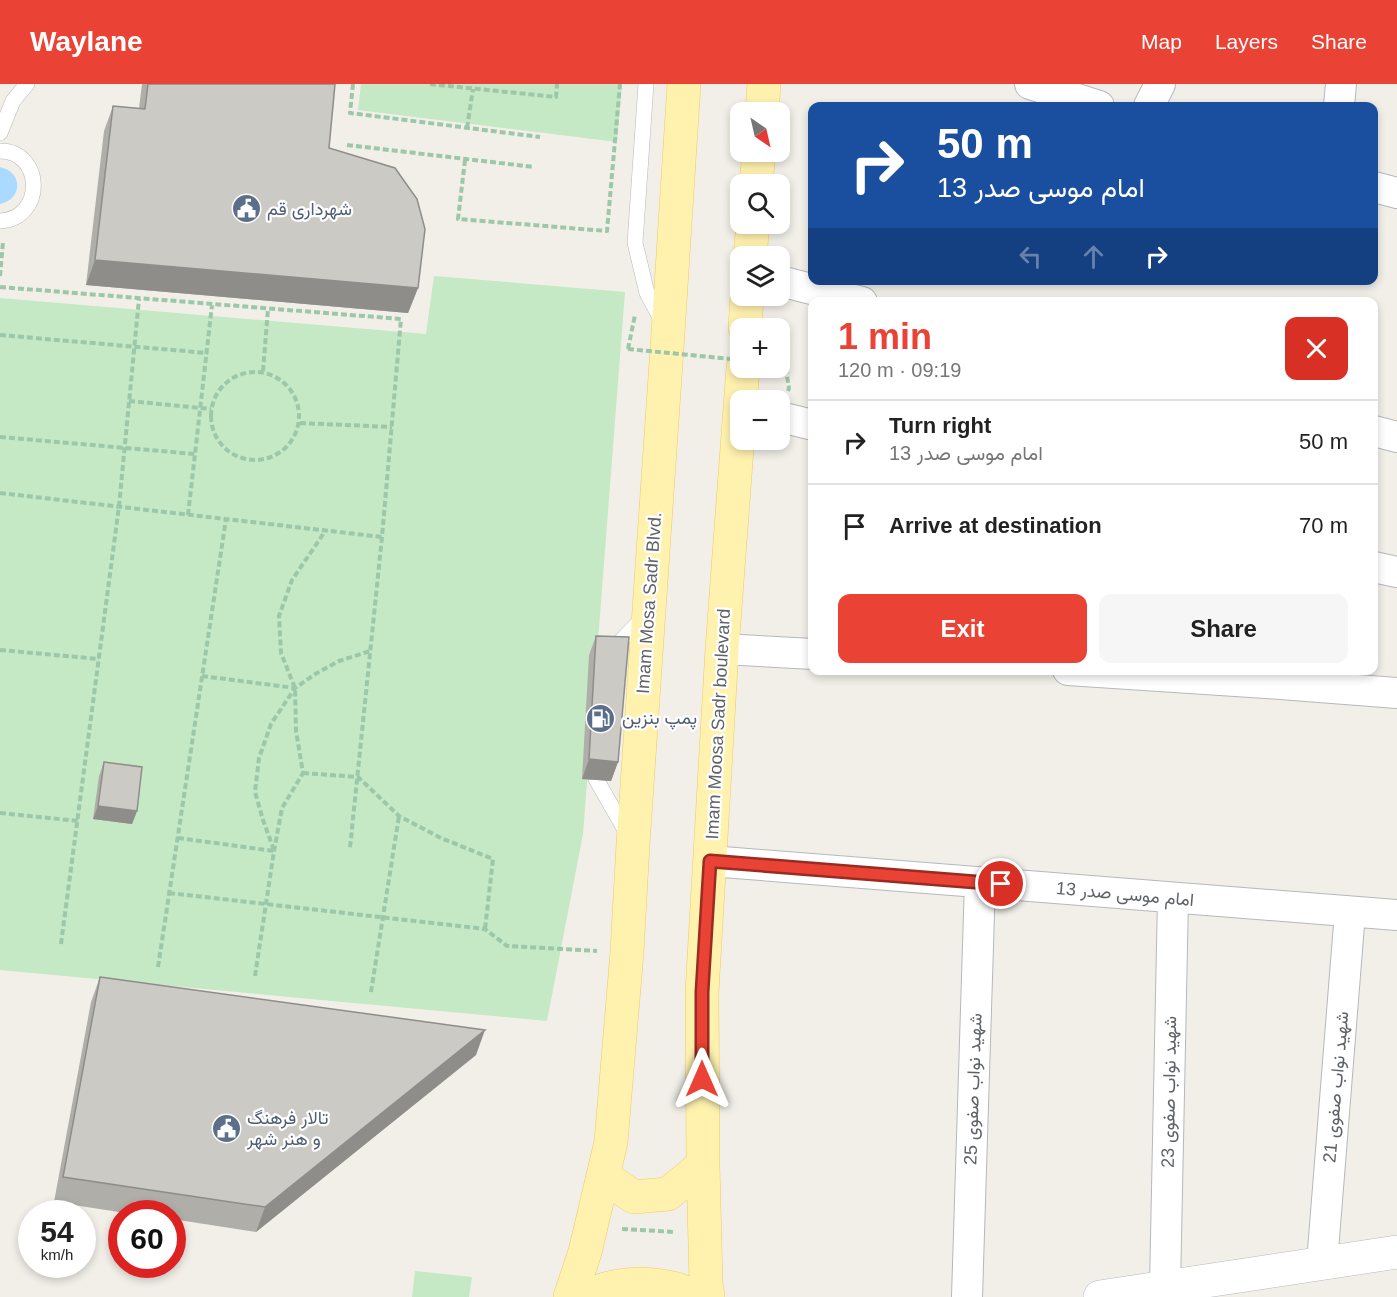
<!DOCTYPE html>
<meta charset="utf-8">
<style>
body{margin:0;font-family:Helvetica,Vazirmatn,sans-serif;background:#f6f6f6;color:#222;height:100vh;display:flex;flex-direction:column;font-size:22px;white-space:nowrap}
*{box-sizing:border-box;margin:0}
p{font-size:20px;color:#767676}
.icon{flex:none;width:33px;height:33px;fill:none;stroke:currentColor;stroke-width:2;stroke-linecap:round;stroke-linejoin:round}
.map{position:relative;flex:1;overflow:hidden}
.side{position:absolute;left:808px;top:213px;width:570px;height:378px;display:flex;flex-direction:column;background:#fff;border-radius:12px;box-shadow:0 3px 9px #0003}
.side>*{flex:none}
.hud{position:absolute;left:808px;top:18px;width:570px;height:183px;border-radius:12px;box-shadow:0 3px 9px #0003;background:#1a4fa0;color:#fff;overflow:hidden}
.needle{width:39px;rotate:146deg}
.buttons{position:absolute;left:730px;top:18px;display:grid;gap:12px}
.buttons a{display:grid;place-items:center;width:60px;height:60px;border-radius:12px;background:#fff;box-shadow:0 3px 9px #0003;font-size:30px}
.speed{position:absolute;left:18px;top:1116px;display:flex;gap:12px;font-size:30px;font-weight:700;text-align:center}
.speed>*{display:grid;place-content:center;width:78px;height:78px;border-radius:50%;background:#fff;box-shadow:0 3px 9px #0003;line-height:1}
.speed small{font-size:15px;font-weight:400}
.speed .limit{border:9px solid #d22;background:#fff;color:#111}
.pin{position:absolute;display:grid;place-items:center;width:51px;height:51px;color:#fff;margin:-26px;border:3px solid #fff;border-radius:50%;box-shadow:0 2px 6px #0007}
.me{position:absolute;width:66px;margin:-33px;rotate:0deg;stroke-linejoin:round;filter:drop-shadow(0 0 4px #0008)}
.turn{display:flex;align-items:center;gap:21px;height:126px;padding:0 30px;font-size:27px}
.turn .icon{width:78px;height:78px;stroke-width:2.5}
.turn b{display:block;font-size:42px;line-height:51px}
.lanes{display:flex;align-items:center;height:57px;padding:0 30px;background:#0003;justify-content:center;gap:30px;direction:ltr}
.lanes .off{opacity:.35}
.round{display:grid;place-items:center;flex:none;width:63px;height:63px;border-radius:12px;background:#f6f6f6}
.overview{display:flex;align-items:center;justify-content:space-between;height:102px;padding:0 30px}
h1{font-size:36px;font-weight:800;line-height:45px;color:#ea4335}
.cta{display:flex;gap:12px;margin-top:auto;padding:12px 30px}
.cta a{flex:1;height:69px;border-radius:12px;background:#ea4335;color:#fff;font-size:24px;font-weight:800;line-height:69px;text-align:center}
.cta a+a{background:#f6f6f6;color:#222}
ul{padding:0;list-style:none}
li{display:flex;align-items:center;gap:18px;height:84px;padding:0 30px;border-top:2px solid #e0e0e0}
li div{flex:1}
li b{display:block;font-size:22px}
li em{font-style:normal}
header{display:flex;align-items:center;gap:36px;box-sizing:border-box;height:84px;padding:0 30px;background:#ea4335;color:#fff}
header strong{font-size:28px}
nav{display:flex;gap:33px;margin-inline-start:auto;font-size:21px}
.map>svg:first-child{display:block}
.green{fill:#c5e8c5}
.water{fill:#aadaff}
.lines{fill:none;stroke-linecap:round;stroke-linejoin:round}
.lane-casing{stroke:#b5b8bc;stroke-width:16}
.street-casing{stroke:#b5b8bc;stroke-width:32}
.secondary-casing{stroke:#b6babf;stroke-width:34}
.primary-casing{stroke:#f2c960;stroke-width:34}
.path{stroke:#9cc7a9;stroke-width:4;stroke-dasharray:6 3;stroke-linecap:butt}
.lane{stroke:#fff;stroke-width:15}
.street{stroke:#fff;stroke-width:30}
.secondary{stroke:#fff;stroke-width:33}
.primary{stroke:#fff2af;stroke-width:33}
.path-bridge{stroke:#9cc7a9;stroke-width:4;stroke-dasharray:6 3;stroke-linecap:butt}
.wall{fill:#afaea9}
.shaded-wall{fill:#8f8d8a}
.building{fill:#cccac5;stroke:#8f8d8a;stroke-width:1.5}
.route-casing{stroke:#982c22;stroke-width:15}
.route{stroke:#ea4335;stroke-width:10}
.labels{text-anchor:middle;stroke-width:4.5;stroke-linejoin:round;paint-order:stroke}
.service-label{font-size:18px;fill:#4e5e75;stroke:#fff;text-anchor:start}
.street-label{font-size:18px;fill:#5f6368;stroke:#fff}
</style>
<header>
<strong>Waylane</strong>
<nav><a>Map</a><a>Layers</a><a>Share</a></nav>
</header>
<div class="map">
<svg width="1397" height="1213" viewBox="0 0 1397 1213">
<rect width="100%" height="100%" fill="#f1efe8"/>
<path class="green" d="M361,0H622L617,58L358,26Z
M434,192L625,208L583,750L547,937L0,886V214L426,250Z
M415,1187L472,1193L469,1213H412Z"/>
<path class="water" d="M0,83C23,88 23,115 0,120Z"/>
<g class="lines">
<defs>
<path id="lane" d="M646,0L635,159L647,209L662,237
M0,49L13,17L27,0
M0,67C44,67 45,135 0,137
M611,567L645,532
M598,678L596,695L628,751"/>
<path id="street" d="M1030,0L1099,22
M1149,22L1160,0
M1339,22L1341,0
M1374,103L1397,109
M780,197L862,218
M780,333L813,341
M1374,347L1397,353
M1374,483L1397,488
M722,565L813,570
M1068,586L1266,599L1397,609
M710,777L1397,831
M1322,1179L1350,828
M1165,1203L1173,814
M967,1213L980,798"/>
<path id="secondary" d="M1100,1213L1397,1168"/>
<path id="primary" d="M762,28L764,0
M756,100L759,68
M750,172L753,140
M745,244L747,212
M603,1092L634,1113L668,1110L703,1081
M570,1213L585,1168L611,1058L627,868L633,760L668,249L684,0
M585,1213C613,1199 642,1197 673,1204C681,1205 688,1210 695,1213
M708,1213L706,1199L703,1081L702,908L722,565L743,284"/>
</defs>
<use href="#lane" class="lane-casing"/>
<use href="#street" class="street-casing"/>
<use href="#secondary" class="secondary-casing"/>
<use href="#primary" class="primary-casing"/>
<path class="path" d="M353,0L350,29L540,53
M430,0L556,13L557,0
M467,44L473,5
M347,61L534,83
M465,76L458,135L607,147L620,0
M0,192L3,158
M0,203L401,235L382,453L350,764
M0,251L207,269
M628,265L635,231
M780,280H785L789,304L788,307
M263,287L268,225
M211 332a44 44 0 1 1 88 0a44 44 0 1 1-88 0Z
M129,317L211,325
M300,339L392,343
M0,353L195,370
M0,409L382,453
M188,431L212,221
M0,566L99,575
M202,592L295,604
M303,689L358,693L399,732L441,754L493,775L485,845
M0,729L78,737
M178,754L274,767
M274,766L263,736L255,708L259,674L271,640L295,604L317,589L339,577L370,567
M169,809L485,845L507,862L597,867
M61,860L119,422L139,215
M158,883L226,435
M255,892L274,767L282,724L303,689L296,647L295,604L281,569L279,532L292,496L326,446
M371,908L399,732
M622,1145L675,1148"/>
<use href="#lane" class="lane"/>
<use href="#street" class="street"/>
<use href="#secondary" class="secondary"/>
<use href="#primary" class="primary"/>
<path class="path-bridge" d="M628,265L741,276"/>
</g>
<path class="wall" d="M142,0H335L329,64L418,204L408,229L86,201L104,47L113,22L139,24Z
M596,552L618,678L611,697L582,695L589,571Z
M104,678L137,727L132,740L93,735L99,692Z
M100,893L476,971L256,1148L172,1135V1130H132L54,1118L91,918Z"/>
<path class="shaded-wall" d="M95,176L418,204L408,229L86,201Z
M589,675L618,678L611,697L582,695Z
M98,722L137,727L132,740L93,735Z
M485,946L476,971L256,1148L265,1123Z"/>
<path class="building" d="M148,0H335L329,64L395,84L417,115L425,145L418,204L95,176L113,22L145,25Z
M596,552L629,553L618,678L589,675Z
M104,678L142,683L137,727L98,722Z
M100,893L485,946L265,1123L63,1093Z"/>
<g class="lines">
<defs>
<path id="route" d="M702,995V908L710,777L1001,800"/>
</defs>
<use href="#route" class="route-casing"/>
<use href="#route" class="route"/>
</g>
<defs>
<symbol id="civic-disc" viewBox="-11 -11 22 22"><circle r="9.5" fill="#5c6f8a" stroke="#fff"/><path d="M-.6-6.5H3V-4.5H.6V-3L4-1V1h2V6H-6V1h2V-1L-.6-3ZM-1.2 2.5V6h2.4V2.5Z" fill="#fff"/></symbol>
<symbol id="fuel-disc" viewBox="-11 -11 22 22"><circle r="9.5" fill="#5c6f8a" stroke="#fff"/><path d="M-5.5-6h7V0h2V4h1.3V-2.5L3-4.5l.8-.8L6-3V5H2.5V1h-1V6h-7ZM-4.2-4.7v3.2H.2V-4.7Z" fill="#fff"/></symbol>
</defs>
<g fill-rule="evenodd">
<use href="#civic-disc" x="230" y="108" width="33" height="33"/>
<use href="#fuel-disc" x="584" y="618" width="33" height="33"/>
<use href="#civic-disc" x="210" y="1028" width="33" height="33"/>
</g>
<g class="labels">
<g class="service-label">
<text x="267" y="131">شهرداری قم</text>
<text x="622" y="640">پمپ بنزین</text>
<text x="247" y="1040">تالار فرهنگ<tspan x="247" dy="21">و هنر شهر</tspan></text>
</g>
<g class="street-label">
<text transform="translate(649 519) rotate(-86)" y="6">Imam Mosa Sadr Blvd.</text>
<text transform="translate(718 640) rotate(-87)" y="6">Imam Moosa Sadr boulevard</text>
<text transform="translate(1125 810) rotate(5)" y="6">امام موسی صدر 13</text>
<text transform="translate(1336 1003) rotate(-85)" y="6">شهید نواب صفوی 21</text>
<text transform="translate(973 1005) rotate(-88)" y="6">شهید نواب صفوی 25</text>
<text transform="translate(1169 1008) rotate(-89)" y="6">شهید نواب صفوی 23</text>
</g>
</g>
</svg>
<div class="buttons">
<a><svg class="needle" viewBox="-14 -14 28 28"><path d="M0-13l5 13h-10z" fill="#e53935"/><path d="M0 13l5-13h-10z" fill="#767676"/></svg></a>
<a><svg class="icon" aria-label="search" viewBox="0 0 24 24"><circle cx="10" cy="10" r="6"/><path d="M15 15l6 6"/></svg></a>
<a><svg class="icon" aria-label="layers" viewBox="0 0 24 24"><path d="M12 4l9 5-9 5-9-5zM3 14l9 5 9-5"/></svg></a>
<a>+</a>
<a>−</a>
</div>
<div class="speed"><div>54<small>km/h</small></div><div class="limit">60</div></div>
<div class="pin" style="left:1001px;top:800px;background:#d93025"><svg class="icon" aria-label="arrive" viewBox="0 0 24 24"><path d="M6 21V4h12l-3 4 3 4H6"/></svg></div>
<svg class="me" style="left:702px;top:995px" viewBox="-20 -20 40 40"><path d="M0-17L14 15 0 8-14 15z" fill="#ea4335" stroke="#fff" stroke-width="4"/></svg>
<div class="hud">
<div class="turn"><svg class="icon" aria-label="right" viewBox="0 0 24 24"><path d="M7 20v-9h11M14 6l5 5-5 5"/></svg><div><b>50 m</b>امام موسی صدر 13</div></div>
<div class="lanes"><svg class="icon off" aria-label="left" viewBox="0 0 24 24"><path d="M17 20v-9H6M10 6l-5 5 5 5"/></svg><svg class="icon off" aria-label="ahead" viewBox="0 0 24 24"><path d="M12 20V5M6 11l6-6 6 6"/></svg><svg class="icon" aria-label="right" viewBox="0 0 24 24"><path d="M7 20v-9h11M14 6l5 5-5 5"/></svg></div>
</div>
<section class="side">
<div class="overview"><div><h1>1 min</h1><p>120 m · 09:19</p></div><a class="round" style="background:#d93025;color:#fff"><svg class="icon" aria-label="close" viewBox="0 0 24 24"><path d="M6 6l12 12M18 6L6 18"/></svg></a></div>
<ul>
<li><svg class="icon" aria-label="right" viewBox="0 0 24 24"><path d="M7 20v-9h11M14 6l5 5-5 5"/></svg><div><b>Turn right</b><p>امام موسی صدر 13</p></div><em>50 m</em></li>
<li><svg class="icon" aria-label="arrive" viewBox="0 0 24 24"><path d="M6 21V4h12l-3 4 3 4H6"/></svg><div><b>Arrive at destination</b></div><em>70 m</em></li>
</ul>
<div class="cta"><a>Exit</a><a>Share</a></div>
</section>
</div>
